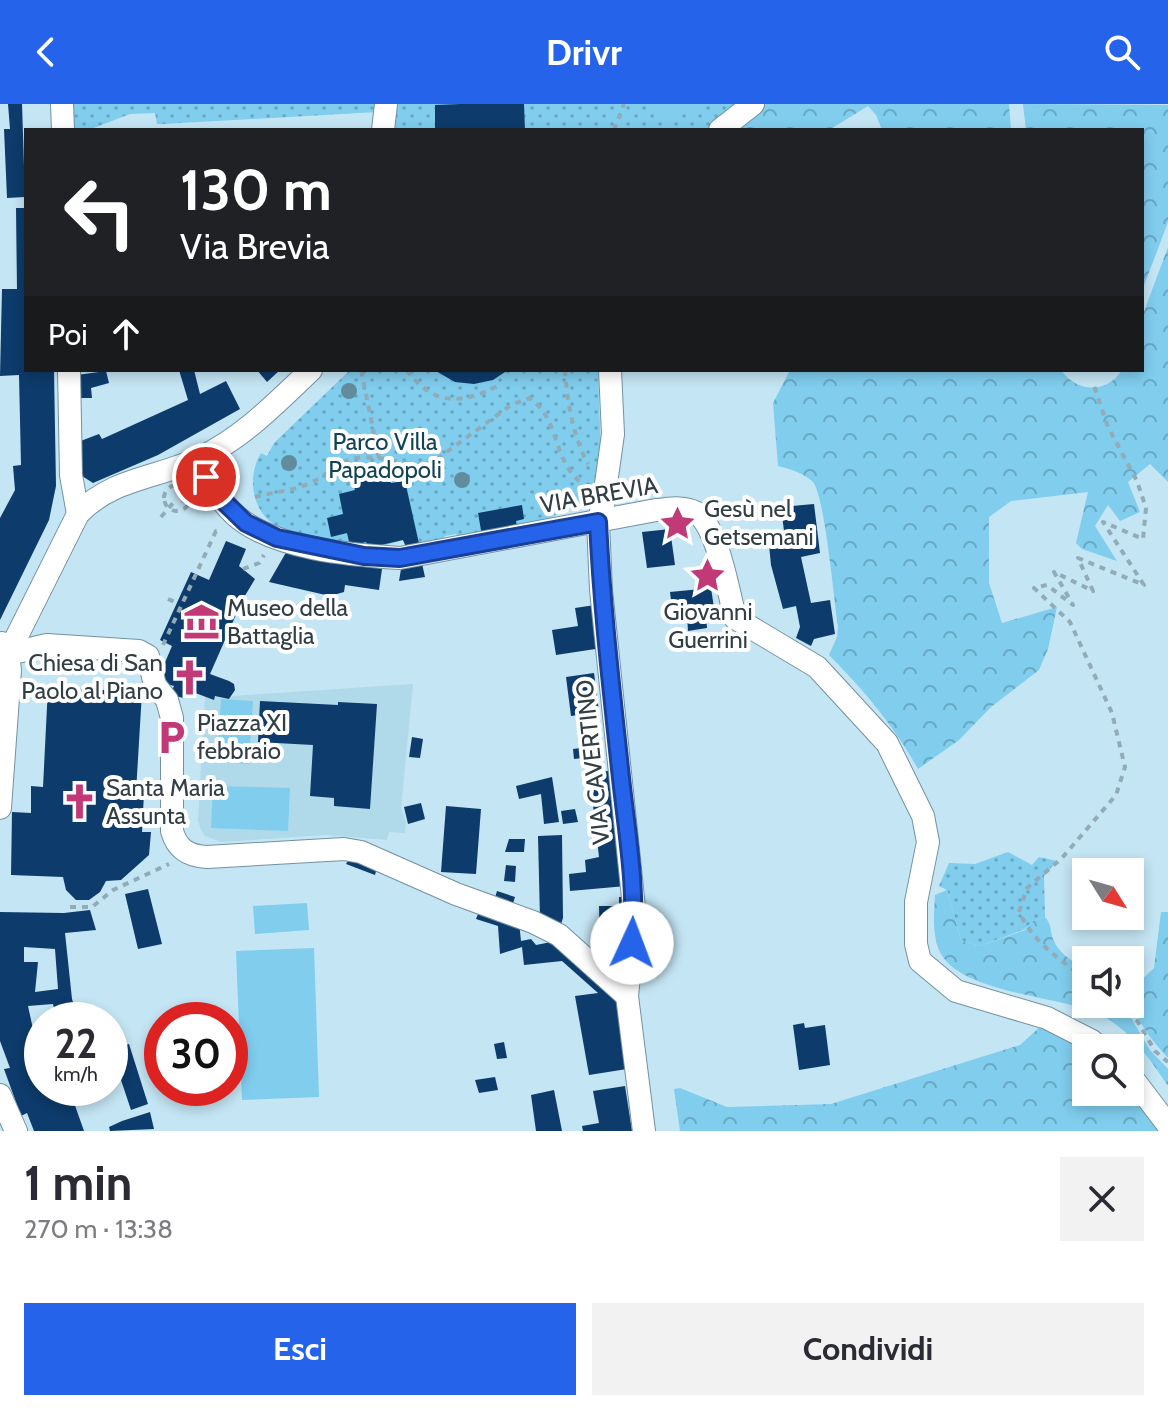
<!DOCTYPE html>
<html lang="it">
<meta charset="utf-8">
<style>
body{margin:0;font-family:Cabin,sans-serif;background:#f2f2f3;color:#2b2b33;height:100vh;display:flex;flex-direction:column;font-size:30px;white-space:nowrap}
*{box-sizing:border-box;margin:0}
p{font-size:26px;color:#7c7c81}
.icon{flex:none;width:44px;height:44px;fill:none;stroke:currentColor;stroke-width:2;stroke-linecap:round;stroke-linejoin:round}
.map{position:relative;height:1027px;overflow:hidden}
.panel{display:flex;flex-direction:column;background:#fff;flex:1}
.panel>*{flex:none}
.banner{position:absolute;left:24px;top:24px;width:1120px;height:244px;border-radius:0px;box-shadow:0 4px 12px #0003;background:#202124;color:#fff;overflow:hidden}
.needle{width:52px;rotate:127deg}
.controls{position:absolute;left:1072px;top:754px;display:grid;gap:16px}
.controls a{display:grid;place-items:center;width:72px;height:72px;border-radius:0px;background:#fff;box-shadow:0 4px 12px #0003;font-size:40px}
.speed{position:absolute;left:24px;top:898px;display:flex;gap:16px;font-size:40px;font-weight:700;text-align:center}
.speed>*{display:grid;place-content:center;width:104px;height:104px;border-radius:50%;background:#fff;box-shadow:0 4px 12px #0003;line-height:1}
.speed small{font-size:20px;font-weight:400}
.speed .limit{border:12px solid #d22;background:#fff;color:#111}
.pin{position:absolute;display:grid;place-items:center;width:68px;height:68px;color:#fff;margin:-34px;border:4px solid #fff;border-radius:50%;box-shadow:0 2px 8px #0007}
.me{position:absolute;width:88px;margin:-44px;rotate:2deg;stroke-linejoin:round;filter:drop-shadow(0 0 6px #0008)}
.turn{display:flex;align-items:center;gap:28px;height:168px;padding:0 24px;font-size:36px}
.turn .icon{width:104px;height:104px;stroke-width:2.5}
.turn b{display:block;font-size:56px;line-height:68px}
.then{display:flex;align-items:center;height:76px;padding:0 24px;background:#0003;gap:16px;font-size:30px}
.round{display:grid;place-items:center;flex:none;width:84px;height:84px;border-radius:0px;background:#f2f2f3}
.summary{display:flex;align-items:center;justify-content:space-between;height:136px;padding:0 24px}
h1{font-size:48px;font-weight:700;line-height:60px}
.cta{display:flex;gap:16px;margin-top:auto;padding:16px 24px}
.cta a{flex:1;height:92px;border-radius:0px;background:#2563eb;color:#fff;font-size:32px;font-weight:700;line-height:92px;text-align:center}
.cta a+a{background:#f2f2f3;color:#2b2b33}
header{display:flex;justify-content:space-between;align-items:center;height:104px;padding:0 24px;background:#2563eb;color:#fff;font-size:36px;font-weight:700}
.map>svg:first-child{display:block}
.built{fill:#b0d9ea}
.green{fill:url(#green-dots)}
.forest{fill:url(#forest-crowns)}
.pitch{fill:#80cdee}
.building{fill:#0d3b6b;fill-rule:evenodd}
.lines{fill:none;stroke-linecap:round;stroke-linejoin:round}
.street-casing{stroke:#7392a0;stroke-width:24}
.path{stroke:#91abb7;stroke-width:4;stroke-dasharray:6 6;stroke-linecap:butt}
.street{stroke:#fff;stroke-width:22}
.tree{fill:#628c9d}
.route-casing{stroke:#184099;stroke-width:20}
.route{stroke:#2563eb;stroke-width:14}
.labels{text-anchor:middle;stroke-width:8;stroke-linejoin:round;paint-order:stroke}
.park-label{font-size:24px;fill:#124355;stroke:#fff}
.street-label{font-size:24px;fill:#313e44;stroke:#fff}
.poi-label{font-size:24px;fill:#313e44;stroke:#fff;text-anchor:start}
</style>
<header><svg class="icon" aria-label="back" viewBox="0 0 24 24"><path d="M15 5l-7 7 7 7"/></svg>Drivr<svg class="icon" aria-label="search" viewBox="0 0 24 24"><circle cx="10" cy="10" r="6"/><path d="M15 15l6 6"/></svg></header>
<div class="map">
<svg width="1168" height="1027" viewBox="0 0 1168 1027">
<defs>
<pattern id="green-dots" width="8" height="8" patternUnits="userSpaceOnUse" patternTransform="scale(2)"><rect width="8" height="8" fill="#80cdee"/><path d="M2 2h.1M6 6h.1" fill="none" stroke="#69a8c2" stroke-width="1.8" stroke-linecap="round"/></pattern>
<pattern id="forest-crowns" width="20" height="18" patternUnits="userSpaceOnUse" patternTransform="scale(2)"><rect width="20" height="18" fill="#80cdee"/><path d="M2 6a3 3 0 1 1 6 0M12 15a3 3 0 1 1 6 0" fill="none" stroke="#69a8c2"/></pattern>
</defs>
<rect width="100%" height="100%" fill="#c4e5f4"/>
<path class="built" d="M413,580L401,704L406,718L405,729L389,728L387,736L326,731L221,738L205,732L201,726L198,716L205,592L213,596L215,592L229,595L233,592Z"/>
<path class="green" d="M72,0H378L377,8L163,20H157L155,9L130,10L91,25H73Z
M394,0H746L709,26H392Z
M350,266H598L601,353L598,381L588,396L526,425L461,435L456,430L445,432L439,440L406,443L403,436C392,439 377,445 366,444C348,441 289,430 275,421C251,406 247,372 261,349L267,352L274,339Z
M1008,748L1032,761L1039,753L1057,757L1044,772L1045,813L1033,817L1025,825L980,842L961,836L947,786L939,782L949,759L975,760Z"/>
<path class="forest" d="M762,0H1009L1011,26H882L876,11L868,2L829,26H730Z
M1023,0L1168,1V118L1142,187V26H1026Z
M1168,143V378L1150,360L1128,378L1140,408L1120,417L1108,401L1095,422L1117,457L1082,445L1076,439L1088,388L1011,397L989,413V479L1002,519L1057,503L1048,545L1039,566L991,603L959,636L918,665C895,623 862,584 829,551L837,533L838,523C834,497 825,393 813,378C804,369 790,365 778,362L773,299L790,266H1061C1077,289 1107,290 1122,266H1142V213Z
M947,786L961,836L980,842L1025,826L1033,817L1045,813C1051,820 1050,823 1052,832C1057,849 1072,857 1086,865V900H1123L1150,946L1168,965V982C1150,955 1131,927 1101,911C1060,891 958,890 939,846C932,829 934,809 935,791Z
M1161,808H1168V954C1153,938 1130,910 1130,887L1154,864Z
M1043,920L1086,944V988H1130L1160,1027H680L674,985L680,984L727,1003L831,1000L1020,941Z"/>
<path class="pitch" d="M651,0H709L658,18Z
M221,595L253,597L249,660L217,658Z
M213,682L290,684L288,727L211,724Z
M307,799L309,826L255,830L253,802Z
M314,844L319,993L242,996L236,847Z"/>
<path class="building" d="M8,0H22L25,93L7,94L4,25H10Z
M460,0H524L525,26H435V1Z
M16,104H26V266H54L56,382L49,416L0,516V414L15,386L13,362L21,361L19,271L0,272L2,185H17Z
M179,266H194L200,290L226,277L240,305L158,351L93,379L79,370L78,338L99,330L102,335L188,296Z
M257,266H280L267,278Z
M434,266H508L493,276L474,280L455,278Z
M106,267L109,279L91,284L92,294H77V271Z
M389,370L391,379L405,377L420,444L406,443L403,436L368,444L366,438L350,442L347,429L331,433L327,414L343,410L339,390L355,386L353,378Z
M814,400L820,449L801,453L811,499L830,496L835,530L814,535L811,542L796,534L800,523L796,502L783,505L771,461L769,441L755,443L752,432L784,427L781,403Z
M522,401L524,415L516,417L517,427L482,432L478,409Z
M670,425L675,461L647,464L642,428Z
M226,437L246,445L239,462L255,475L243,495L210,570L229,577L234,580L235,586L229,595L215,592L214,596L190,587L183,594L176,592L172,586L174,582L157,577L172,542L160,536L191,468L209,476Z
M288,445L382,465L379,486L345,481L344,488L330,492L269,478Z
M421,455L425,473L399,477L401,465Z
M711,484L715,510L706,511L707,524L688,527L687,511L673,513L670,488Z
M595,501L602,544L556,551L552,526L578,522L575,504Z
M594,569L599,608L571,612L566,573Z
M48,583L142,588L136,688L144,689L142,728H151L149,751L121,776L106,777L100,788L89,796H76L66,786L63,773L11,771L12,708L31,709V682L43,683Z
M260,597L338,601V598L377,600L370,705L334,702V694L310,692L313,641L258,638Z
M412,633L423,635L420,654L409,653Z
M589,643L591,653L574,655L573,645Z
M615,666L626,782L570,787L569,770L586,768L585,756L599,753L591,684H587L585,670Z
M552,673L559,718L544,720L541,690L519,695L516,682Z
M421,699L425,715L408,720L404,703Z
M446,702L481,705L476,770L441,768Z
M575,705L578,718L563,720L561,707Z
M562,731L563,814L559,826L540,815L538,732Z
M509,735H525L524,748H505Z
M351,752L377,763L375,771L346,760Z
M506,761L516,762L515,778L504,777Z
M148,785L162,840L138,845L125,790Z
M497,787L515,793L511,806L493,800Z
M619,793H625L626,851H600L599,802H619Z
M480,805L519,818L521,837L531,835L536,841L561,836L615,887L627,965L589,971L575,892L598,889L562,857L524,861L522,843L500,850L498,822L476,815Z
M90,806L96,826L65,829L72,895L79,916H57L53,900L28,902L35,934L42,933V984H62L66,995L72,993L84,1027H34L27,1009L21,1012L4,965L10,964L0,937V808L64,809ZM24,843L55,845L58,885L35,888L38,858H24Z
M804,919L805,924L825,921L830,961L799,966L793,921Z
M504,938L507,954L497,955L494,940Z
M129,940L148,1000L131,1006L111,946Z
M495,973L498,986L479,989L475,976Z
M625,982L632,1027H583L582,1022L599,1019L593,987Z
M554,986L562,1027H536L531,991Z
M150,1008L154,1025L110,1027L109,1023L122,1017Z"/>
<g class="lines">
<defs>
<path id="street" d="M62,0L63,26
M383,26L386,0
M720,26L753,0
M69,266L71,371L78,410
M610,266L613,330L603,401L598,418L601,486L635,813L627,892L644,1027
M195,356C207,375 218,395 235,411C273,445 351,451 400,454L656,406C669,405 683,402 695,408C717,420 729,489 735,514L817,563L887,639L923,712L928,738L916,798V840L920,857L956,887L1047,914L1092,937L1100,944
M8,550L47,541L139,547L148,552L155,581L167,596L172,614V727C177,745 188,752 207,753L344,745L361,748L456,790L533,818L559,831L627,892
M8,550L78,410C112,374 158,374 200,354C244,333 276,299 311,266
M0,704L10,566L8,550L2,539
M1130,971L1168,1021
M0,991L16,1027"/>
</defs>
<use href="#street" class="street-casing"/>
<path class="path" d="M614,26L624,0
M407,266C432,302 463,301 499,281
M565,266C567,297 573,333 588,360
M379,354L417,361L433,358L511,301L529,294C561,314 551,358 584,381
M164 394a13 13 0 1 1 26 0a13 13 0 1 1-26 0Z
M255,393C273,388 294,387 310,379C341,364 339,350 379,354L361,266
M182,396L193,400
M161,413L174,398
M243,465L259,459L264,451
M168,495L177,499
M163,541L216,427L221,429
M70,803H92L113,786L169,760
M1086,875C1059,855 1034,839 1019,808L1027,784L1062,754L1116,691L1125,663L1112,609L1070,518L1034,484L1047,481L1073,501L1054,468L1093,487L1078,454L1144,481L1103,418L1143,435L1146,404L1137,377L1108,323L1094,282
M1118,900L1138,918L1155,947L1168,958"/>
<use href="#street" class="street"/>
</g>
<g class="tree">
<circle cx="349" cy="287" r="8"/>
<circle cx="289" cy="359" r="8"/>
<circle cx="462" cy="376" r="8"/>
</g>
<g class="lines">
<defs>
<path id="route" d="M206,373L217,391L246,419L277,434L364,452L400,454L598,418C602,504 612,589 621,674C627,729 637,785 632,839"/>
</defs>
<use href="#route" class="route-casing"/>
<use href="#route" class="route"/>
</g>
<defs>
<symbol id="sight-bare" viewBox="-9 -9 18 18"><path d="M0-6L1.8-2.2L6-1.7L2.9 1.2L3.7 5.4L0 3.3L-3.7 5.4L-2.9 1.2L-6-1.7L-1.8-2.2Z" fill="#c13a77" stroke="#fff" stroke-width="2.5" paint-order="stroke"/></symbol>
<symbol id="museum-bare" viewBox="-9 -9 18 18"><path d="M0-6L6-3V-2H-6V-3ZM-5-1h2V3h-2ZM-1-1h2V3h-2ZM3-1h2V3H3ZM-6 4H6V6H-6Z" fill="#c13a77" stroke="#fff" stroke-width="2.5" paint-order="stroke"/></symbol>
<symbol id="church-bare" viewBox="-9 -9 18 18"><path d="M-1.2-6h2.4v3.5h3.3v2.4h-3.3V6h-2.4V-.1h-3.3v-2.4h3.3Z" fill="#c13a77" stroke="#fff" stroke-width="2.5" paint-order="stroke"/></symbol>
<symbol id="parking-bare" viewBox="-9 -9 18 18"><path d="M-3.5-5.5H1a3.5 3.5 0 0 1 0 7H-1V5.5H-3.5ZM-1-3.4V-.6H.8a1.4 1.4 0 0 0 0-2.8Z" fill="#c13a77" stroke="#fff" stroke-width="2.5" paint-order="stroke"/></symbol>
</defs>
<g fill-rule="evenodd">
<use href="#sight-bare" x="652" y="394" width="51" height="51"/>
<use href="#sight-bare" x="682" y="446" width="51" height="51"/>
<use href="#museum-bare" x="176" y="492" width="51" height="51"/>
<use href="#church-bare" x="164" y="548" width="51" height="51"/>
<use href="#parking-bare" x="146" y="608" width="51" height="51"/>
<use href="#church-bare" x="54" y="672" width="51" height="51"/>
</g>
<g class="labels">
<g class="park-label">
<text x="385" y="346">Parco Villa<tspan x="385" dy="28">Papadopoli</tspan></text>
</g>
<g class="street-label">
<text transform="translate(599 391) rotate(-10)" y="8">VIA BREVIA</text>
<text transform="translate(593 658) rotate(-96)" y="8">VIA CAVERTINO</text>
</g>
<g class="poi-label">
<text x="704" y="413">Gesù nel<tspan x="704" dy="28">Getsemani</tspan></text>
<text x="227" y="512">Museo della<tspan x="227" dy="28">Battaglia</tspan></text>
<text x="708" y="516" text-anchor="middle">Giovanni<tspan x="708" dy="28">Guerrini</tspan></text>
<text x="163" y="567" text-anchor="end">Chiesa di San<tspan x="163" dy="28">Paolo al Piano</tspan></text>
<text x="197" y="627">Piazza XI<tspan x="197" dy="28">febbraio</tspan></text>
<text x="106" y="692">Santa Maria<tspan x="106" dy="28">Assunta</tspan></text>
</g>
</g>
</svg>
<div class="controls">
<a><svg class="needle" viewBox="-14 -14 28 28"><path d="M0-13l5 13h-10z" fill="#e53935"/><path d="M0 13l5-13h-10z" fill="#7c7c81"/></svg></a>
<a><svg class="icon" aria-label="sound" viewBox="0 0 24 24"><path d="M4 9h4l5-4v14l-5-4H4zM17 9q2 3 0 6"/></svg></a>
<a><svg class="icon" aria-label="search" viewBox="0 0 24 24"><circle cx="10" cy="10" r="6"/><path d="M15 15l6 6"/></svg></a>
</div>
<div class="speed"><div>22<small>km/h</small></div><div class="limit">30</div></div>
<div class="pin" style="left:206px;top:373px;background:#d93025"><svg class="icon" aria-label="arrive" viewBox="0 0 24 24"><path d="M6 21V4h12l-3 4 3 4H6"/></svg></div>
<svg class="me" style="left:632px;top:839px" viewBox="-20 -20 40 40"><circle r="19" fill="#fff"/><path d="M0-13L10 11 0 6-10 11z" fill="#2563eb"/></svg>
<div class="banner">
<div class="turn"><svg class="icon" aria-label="left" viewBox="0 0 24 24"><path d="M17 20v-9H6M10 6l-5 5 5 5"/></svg><div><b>130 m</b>Via Brevia</div></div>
<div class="then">Poi<svg class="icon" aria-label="ahead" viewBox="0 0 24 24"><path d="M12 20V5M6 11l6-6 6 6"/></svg></div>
</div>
</div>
<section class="panel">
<div class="summary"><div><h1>1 min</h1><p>270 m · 13:38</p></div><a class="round"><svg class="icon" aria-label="close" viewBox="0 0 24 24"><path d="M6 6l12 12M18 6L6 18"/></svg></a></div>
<div class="cta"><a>Esci</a><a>Condividi</a></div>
</section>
